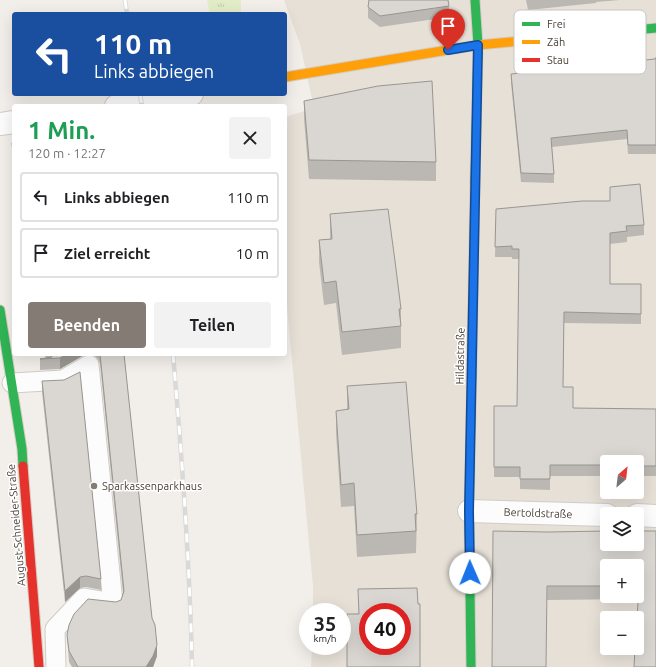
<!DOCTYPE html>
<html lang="de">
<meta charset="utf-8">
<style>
body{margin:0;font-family:Ubuntu,sans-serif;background:#f2f2f2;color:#202124;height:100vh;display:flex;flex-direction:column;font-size:15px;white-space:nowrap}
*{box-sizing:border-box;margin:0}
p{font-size:13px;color:#757577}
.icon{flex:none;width:22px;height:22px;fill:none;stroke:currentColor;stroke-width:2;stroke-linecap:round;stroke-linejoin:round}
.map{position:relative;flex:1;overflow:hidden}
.sheet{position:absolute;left:12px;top:104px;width:275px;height:252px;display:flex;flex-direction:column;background:#fff;border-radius:4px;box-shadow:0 4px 16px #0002}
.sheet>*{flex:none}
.guide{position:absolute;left:12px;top:12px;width:275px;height:84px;border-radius:4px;box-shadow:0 4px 16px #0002;background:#1a4fa0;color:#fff;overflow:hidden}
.needle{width:26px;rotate:28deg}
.controls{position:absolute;left:600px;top:455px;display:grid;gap:8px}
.controls a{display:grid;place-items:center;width:44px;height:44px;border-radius:4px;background:#fff;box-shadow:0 4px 16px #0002;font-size:20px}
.speed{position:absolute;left:299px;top:603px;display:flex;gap:8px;font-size:20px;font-weight:700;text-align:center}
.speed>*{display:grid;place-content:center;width:52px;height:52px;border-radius:50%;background:#fff;box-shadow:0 4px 16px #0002;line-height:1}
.speed small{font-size:10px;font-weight:400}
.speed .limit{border:6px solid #d22;background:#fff;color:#111}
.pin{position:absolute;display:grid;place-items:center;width:34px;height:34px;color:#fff;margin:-41px -17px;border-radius:50% 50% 50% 0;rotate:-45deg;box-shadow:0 0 4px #0007}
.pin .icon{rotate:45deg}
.me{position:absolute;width:44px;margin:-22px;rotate:359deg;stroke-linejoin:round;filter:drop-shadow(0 0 3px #0008)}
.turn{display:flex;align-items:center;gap:14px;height:84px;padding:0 16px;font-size:18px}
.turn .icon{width:52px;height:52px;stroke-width:2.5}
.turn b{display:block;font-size:28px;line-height:34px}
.round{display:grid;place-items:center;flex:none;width:42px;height:42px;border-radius:4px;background:#f2f2f2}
.overview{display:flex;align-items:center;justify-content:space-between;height:68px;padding:0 16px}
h1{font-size:24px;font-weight:700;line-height:30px;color:#1e9e55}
.cta{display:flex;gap:8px;margin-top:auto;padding:8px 16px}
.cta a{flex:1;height:46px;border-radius:4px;background:#847c74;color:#fff;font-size:16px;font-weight:700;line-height:46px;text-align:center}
.cta a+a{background:#f2f2f2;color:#202124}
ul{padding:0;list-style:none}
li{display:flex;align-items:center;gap:12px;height:50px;margin:0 8px 6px;padding:0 8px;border:2px solid #e0e0e0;border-radius:4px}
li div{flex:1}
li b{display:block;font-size:15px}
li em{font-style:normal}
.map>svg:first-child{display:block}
.residential{fill:#e6e0d7;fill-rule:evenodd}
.grass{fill:url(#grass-tufts)}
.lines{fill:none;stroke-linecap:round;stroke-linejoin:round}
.lane-casing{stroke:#d0ccc7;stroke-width:21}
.street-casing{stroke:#d0ccc7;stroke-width:24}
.fast-casing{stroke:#d3ccc1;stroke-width:11}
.slow-casing{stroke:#d3ccc1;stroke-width:11}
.jam-casing{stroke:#d3ccc1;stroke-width:11}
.lane{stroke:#fdfcfc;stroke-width:19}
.street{stroke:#fdfcfc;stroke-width:22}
.fast{stroke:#30b455;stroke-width:9}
.slow{stroke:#ff9f0a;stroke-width:9}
.jam{stroke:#e5322d;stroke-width:9}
.rail-casing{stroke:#d9d9d8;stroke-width:4.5}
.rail{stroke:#fff;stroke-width:3;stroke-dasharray:9;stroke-linecap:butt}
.wall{fill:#bbb8b4;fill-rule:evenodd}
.shaded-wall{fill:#999692}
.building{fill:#dad6d1;stroke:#999692;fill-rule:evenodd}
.route-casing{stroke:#114b97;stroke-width:10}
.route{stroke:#1a73e8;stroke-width:7}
.poi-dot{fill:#847c74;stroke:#fff;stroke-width:1.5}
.labels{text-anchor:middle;stroke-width:3;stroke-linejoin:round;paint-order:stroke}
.street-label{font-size:11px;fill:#493f35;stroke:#fff}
.poi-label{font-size:11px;fill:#493f35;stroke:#fff;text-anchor:start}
.key{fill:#fff;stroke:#c8c5c2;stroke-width:1}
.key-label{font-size:11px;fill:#493f35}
</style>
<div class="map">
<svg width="656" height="667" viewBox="0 0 656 667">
<defs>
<pattern id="grass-tufts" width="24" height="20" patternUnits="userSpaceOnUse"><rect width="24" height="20" fill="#e2edc8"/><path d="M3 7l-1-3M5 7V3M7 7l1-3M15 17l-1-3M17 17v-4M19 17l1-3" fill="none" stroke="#c3ccac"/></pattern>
</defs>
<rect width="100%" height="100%" fill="#f2eeea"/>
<path class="residential" d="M284,0H656V667H311L312,646H342V612H313V586L285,286V117L314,108L300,44ZM607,462H637V492H607ZM607,514H637V544H607ZM607,566H637V596H607ZM368,612H402V646H368ZM607,618H637V648H607Z"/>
<path class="grass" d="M207,0H241V14H210Z"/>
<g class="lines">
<defs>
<path id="lane" d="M12,383L63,380L89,365L113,603L84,598L55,629L56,667"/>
<path id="street" d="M116,106L141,101L192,94
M0,124L14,122
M469,511L607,515
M637,515L656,516"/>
<path id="fast" d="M475,0L478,45L475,182
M531,40L656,28
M0,310L22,449L23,466
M471,667L469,511L472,360"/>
<path id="slow" d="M285,77L478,45L531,40
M472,360L475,182"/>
<path id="jam" d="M23,466L39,667"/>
</defs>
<use href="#lane" class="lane-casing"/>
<use href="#street" class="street-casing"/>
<use href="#fast" class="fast-casing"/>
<use href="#slow" class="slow-casing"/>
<use href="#jam" class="jam-casing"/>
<use href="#lane" class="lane"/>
<use href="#street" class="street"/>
<use href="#fast" class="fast"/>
<use href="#slow" class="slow"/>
<use href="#jam" class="jam"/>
<defs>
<path id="rail" d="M125,0L127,14
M140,94L142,106
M173,354C182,458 190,562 192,667"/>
</defs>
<use href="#rail" class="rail-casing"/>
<use href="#rail" class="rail"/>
</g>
<path class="wall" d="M526,0H620L596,2V3L528,10Z
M449,6V17L380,27L368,18V7Z
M656,58V154H628L627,139L552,147L554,174V183L521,182L511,83V74L655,59Z
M304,101L436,162V181L309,179L304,119Z
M14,142V171L12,154V143Z
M496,209L644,225V235L627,237V242L610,244V284H641V324L564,323L563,387L573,408L656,409V476H637V462H607V476H550V490L520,489V477H494V406H517L519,259H512V257H495Z
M330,214L401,309V348L342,355L336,303L324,305L319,262V240L330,239Z
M44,354H124L152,618L157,656L153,667H72L69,662L67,635L121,600L123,593L100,364L98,359L94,355L88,354L84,355L60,369L40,370V359L46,358Z
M42,381L101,579V590L86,587L80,588L65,602L42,392Z
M347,386L417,514L416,553L357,557L354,506L341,507L336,433V411L347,410Z
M656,531L638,599L547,600L548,532ZM607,566H637V596H607Z"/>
<path class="shaded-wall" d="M67,354H88L84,355L60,369V358Z
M80,577V588L65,602V591Z
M157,645V656L153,667H146Z"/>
<path class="building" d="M369,0H448L449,6L380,16L368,7Z
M655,58H656V145H628L627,130L551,138L554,174L521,173L511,74L655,59Z
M432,81L436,162L309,160L304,101L378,86Z
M14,142V160L12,143Z
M640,184L644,225L626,226L627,231L610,233V284H641V314L564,312L563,387H573V408L656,409V466H637V462H607V465H550V479H520V467H494V406H517L519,249H512V246L495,247L496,209L582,201H610V187Z
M388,209L395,261L401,309H399L401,326L342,332L336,281L324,283L319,240L332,239L330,214Z
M50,354H67L60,358L40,359L52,357Z
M100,354H124L152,618L155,625L157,645L153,656L146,667H78L69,651L67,635L69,625L74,614L88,599L116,602L121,600L124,591Z
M80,372L101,579L86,576L80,577L65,591L42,381L64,380Z
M406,382L417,514H415L416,531L357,535L354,483L341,485L336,411L349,409L347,386Z
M493,531L548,532L607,531V544H637V531H656V667H634L635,648H637V618L639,586H637V566H607V586H547L546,667H492Z
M417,588L418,604H420V667H347V614H359L358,589ZM368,612H402V646H368Z"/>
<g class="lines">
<defs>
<path id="route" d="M448,50L478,45L469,511L470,573"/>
</defs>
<use href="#route" class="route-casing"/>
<use href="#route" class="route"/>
</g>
<circle class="poi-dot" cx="94" cy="486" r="4"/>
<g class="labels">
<g class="street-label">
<text transform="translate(460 356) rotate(-89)" y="4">Hildastraße</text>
<text transform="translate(538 513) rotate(2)" y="4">Bertoldstraße</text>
<text transform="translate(16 525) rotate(-95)" y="4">August-Schneider-Straße</text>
</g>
<g class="poi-label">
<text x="102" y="490">Sparkassenparkhaus</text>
</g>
</g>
<rect x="514" y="10" width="132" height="64" rx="6" class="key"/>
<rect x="522" y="22" width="18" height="4" fill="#30b455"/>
<rect x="522" y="40" width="18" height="4" fill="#ff9f0a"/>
<rect x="522" y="58" width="18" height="4" fill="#e5322d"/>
<g class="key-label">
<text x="547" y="28">Frei</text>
<text x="547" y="46">Zäh</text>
<text x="547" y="64">Stau</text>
</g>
</svg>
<div class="controls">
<a><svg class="needle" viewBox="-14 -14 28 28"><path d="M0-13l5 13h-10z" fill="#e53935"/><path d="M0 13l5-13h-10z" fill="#757577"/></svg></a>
<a><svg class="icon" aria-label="layers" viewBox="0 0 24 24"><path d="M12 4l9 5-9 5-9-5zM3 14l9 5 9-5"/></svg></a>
<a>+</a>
<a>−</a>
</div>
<div class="speed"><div>35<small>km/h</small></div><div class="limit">40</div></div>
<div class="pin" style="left:448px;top:50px;background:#d93025"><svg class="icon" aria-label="arrive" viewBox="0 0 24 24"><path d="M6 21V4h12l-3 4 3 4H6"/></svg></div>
<svg class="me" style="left:470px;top:573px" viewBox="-20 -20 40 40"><circle r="19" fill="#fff"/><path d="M0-13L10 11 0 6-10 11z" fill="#1a73e8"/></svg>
<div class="guide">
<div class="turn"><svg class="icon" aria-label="left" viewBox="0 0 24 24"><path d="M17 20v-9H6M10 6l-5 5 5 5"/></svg><div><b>110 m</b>Links abbiegen</div></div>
</div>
<section class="sheet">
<div class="overview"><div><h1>1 Min.</h1><p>120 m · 12:27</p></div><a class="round"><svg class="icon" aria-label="close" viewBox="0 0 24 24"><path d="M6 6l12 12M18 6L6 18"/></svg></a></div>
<ul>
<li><svg class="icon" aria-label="left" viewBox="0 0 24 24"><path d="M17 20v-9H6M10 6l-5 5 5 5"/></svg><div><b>Links abbiegen</b></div><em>110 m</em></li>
<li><svg class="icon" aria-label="arrive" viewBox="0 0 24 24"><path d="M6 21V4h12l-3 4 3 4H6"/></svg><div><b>Ziel erreicht</b></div><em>10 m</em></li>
</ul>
<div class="cta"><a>Beenden</a><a>Teilen</a></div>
</section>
</div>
